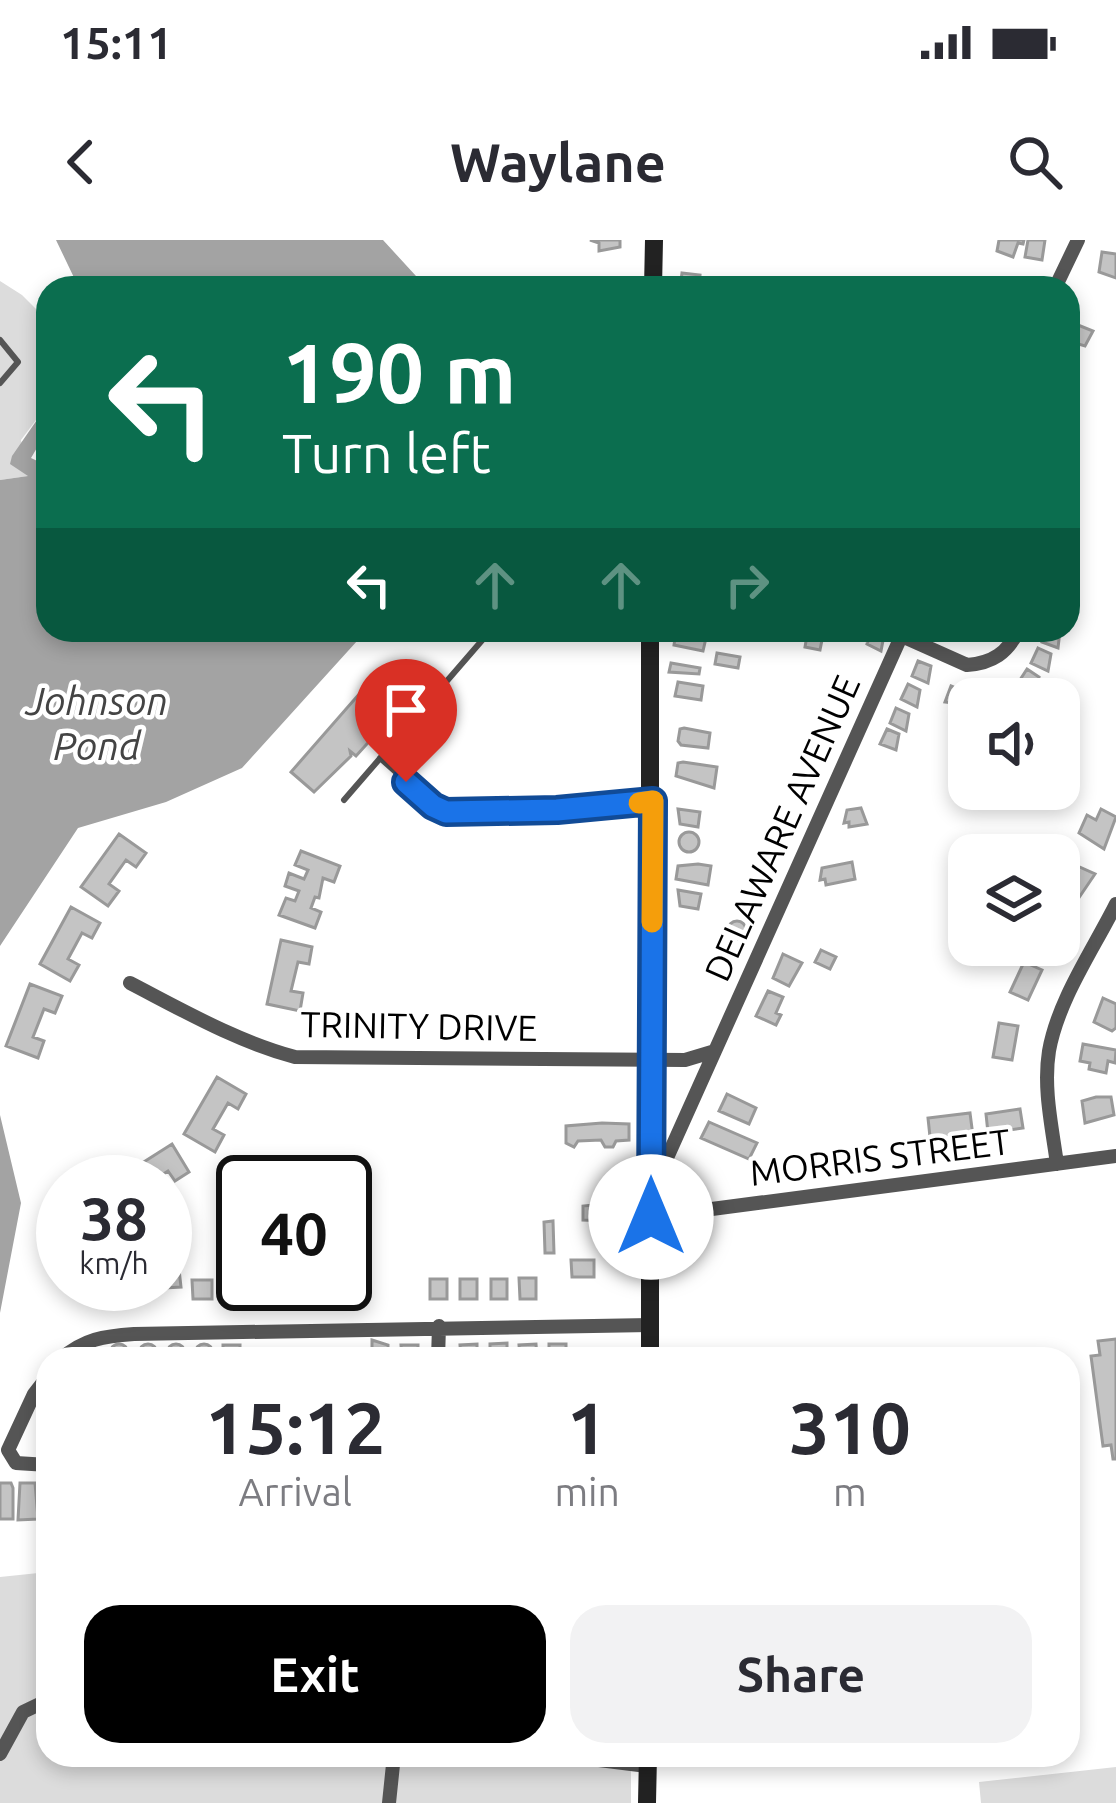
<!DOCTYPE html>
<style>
body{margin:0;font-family:Ubuntu,sans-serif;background:#f2f2f3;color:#2b2b33;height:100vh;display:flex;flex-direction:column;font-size:45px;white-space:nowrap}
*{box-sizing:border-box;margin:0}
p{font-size:39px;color:#7c7c81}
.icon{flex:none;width:66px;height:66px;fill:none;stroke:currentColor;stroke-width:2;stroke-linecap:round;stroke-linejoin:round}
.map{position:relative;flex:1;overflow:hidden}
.side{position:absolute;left:36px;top:1107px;width:1044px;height:420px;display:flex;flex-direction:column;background:#fff;border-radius:36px;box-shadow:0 6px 18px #0003}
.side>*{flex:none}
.top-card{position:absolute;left:36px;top:36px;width:1044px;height:366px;border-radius:36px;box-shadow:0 6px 18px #0003;background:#0b6e4f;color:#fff;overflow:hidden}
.fabs{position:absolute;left:948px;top:438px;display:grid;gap:24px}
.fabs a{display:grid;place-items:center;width:132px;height:132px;border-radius:24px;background:#fff;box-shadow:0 6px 18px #0003;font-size:60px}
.speed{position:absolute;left:36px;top:915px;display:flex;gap:24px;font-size:60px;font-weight:700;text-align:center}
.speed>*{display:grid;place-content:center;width:156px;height:156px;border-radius:50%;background:#fff;box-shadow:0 6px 18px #0003;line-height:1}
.speed small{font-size:30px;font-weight:400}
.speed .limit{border:6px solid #111;border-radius:18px;background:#fff;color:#111}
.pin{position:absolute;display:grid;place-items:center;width:102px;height:102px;color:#fff;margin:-123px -51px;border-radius:50% 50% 50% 0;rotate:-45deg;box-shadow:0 0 12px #0007}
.pin .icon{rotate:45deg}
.me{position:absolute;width:132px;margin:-66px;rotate:0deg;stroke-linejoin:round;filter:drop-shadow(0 0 9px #0008)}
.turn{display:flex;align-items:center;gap:42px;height:252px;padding:0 48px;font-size:54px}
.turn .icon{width:156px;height:156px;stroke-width:2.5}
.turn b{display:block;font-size:84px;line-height:102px}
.lanes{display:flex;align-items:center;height:114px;padding:0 48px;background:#0003;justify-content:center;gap:60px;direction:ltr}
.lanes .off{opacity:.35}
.eta{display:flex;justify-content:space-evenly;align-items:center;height:204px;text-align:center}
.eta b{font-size:72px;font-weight:600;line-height:84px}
.primary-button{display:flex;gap:24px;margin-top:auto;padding:24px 48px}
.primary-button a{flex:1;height:138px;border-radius:36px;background:#000;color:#fff;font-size:48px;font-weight:600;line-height:138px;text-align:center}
.primary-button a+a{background:#f2f2f3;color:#2b2b33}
.status{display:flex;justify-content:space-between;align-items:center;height:84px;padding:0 60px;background:#fff;direction:ltr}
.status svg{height:33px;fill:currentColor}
header{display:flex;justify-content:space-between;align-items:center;height:156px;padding:0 48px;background:#fff;font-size:54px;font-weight:600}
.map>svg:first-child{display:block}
.green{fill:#dcdcdc}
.water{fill:#a3a3a3}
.building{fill:#c4c4c4;stroke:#999;stroke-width:3}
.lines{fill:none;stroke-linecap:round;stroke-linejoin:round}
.lane{stroke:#555;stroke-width:6}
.street{stroke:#555;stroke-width:14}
.secondary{stroke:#222;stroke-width:18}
.route-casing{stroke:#114b97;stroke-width:30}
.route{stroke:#1a73e8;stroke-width:21}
.slow{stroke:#f59e0b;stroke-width:21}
.labels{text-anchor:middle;stroke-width:9;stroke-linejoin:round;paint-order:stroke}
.street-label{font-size:36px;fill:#000;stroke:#fff}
.water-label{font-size:39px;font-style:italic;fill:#444;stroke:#fff}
</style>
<div class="status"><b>15:11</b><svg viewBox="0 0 49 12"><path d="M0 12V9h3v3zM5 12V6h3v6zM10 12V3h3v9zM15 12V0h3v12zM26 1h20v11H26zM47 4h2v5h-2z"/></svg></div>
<header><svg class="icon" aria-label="back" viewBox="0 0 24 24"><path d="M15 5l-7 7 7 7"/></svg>Waylane<svg class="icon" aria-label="search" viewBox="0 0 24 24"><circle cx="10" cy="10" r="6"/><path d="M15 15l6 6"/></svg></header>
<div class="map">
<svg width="1116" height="1563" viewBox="0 0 1116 1563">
<rect width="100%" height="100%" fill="#fff"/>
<path class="green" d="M0,41L22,55L48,81V164L21,200L28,236L0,240Z
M48,1332V1515H631V1563H0V1337Z
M1116,1527V1563H981L979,1542Z"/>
<path class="water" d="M56,0H383L427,48H79Z
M48,164V189L31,218L48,226V390H367L242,528L166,562L78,588L0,706V240L28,236L10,224L12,216Z
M0,875L21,963L0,1073Z"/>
<path class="building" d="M590,0H620V7L599,11V3Z
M999,0H1024L1023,4L1018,3L1013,17L997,11Z
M1028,0H1045L1042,20L1025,17Z
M1102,12L1116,14V38L1099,32Z
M682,33L700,35L699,48H680Z
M1068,81L1093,91L1085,106L1068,101Z
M681,390L695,392L715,390L713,400L706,398L703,411L674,405L676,392Z
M808,390H824L820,410L805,407Z
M850,390H885L881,411L867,404L868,401L849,397Z
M1046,390L1060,391L1058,408L1042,402Z
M1038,408L1051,414L1048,431L1031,423Z
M717,413L740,417L738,428L715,424Z
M918,421L931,426L928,443L912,436Z
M671,423L700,428L699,434L669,432Z
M381,429L404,449L368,490L375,495L356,516L350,511L351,516L314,552L291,532Z
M1027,429L1039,437L1032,453L1018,443Z
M678,442L703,446L701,460L675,456Z
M908,444L920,450L917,467L901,459Z
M951,446L966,452L962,464L945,462Z
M896,468L909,474L906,491L890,483Z
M684,488L710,493L708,508L681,505L678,501L680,489Z
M887,489L899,494L896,510L880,504Z
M683,522L717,527L714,548L676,536L678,523Z
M861,568L867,584L849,587V582L844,583L847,570Z
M678,569L700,572L698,587L680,584Z
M1101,569L1116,577L1104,609L1079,593L1087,575L1096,580Z
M679 602a10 10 0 1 1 20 0a10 10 0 1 1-20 0Z
M119,594L146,613L136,627L126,620L109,644L119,651L108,666L81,647Z
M301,611L340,626L334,642L323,638L319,658L315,657L311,668L321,672L315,688L279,675L286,658L295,661L299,651L285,646L289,633L304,639L308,630L295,625Z
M852,622L855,639L826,645L825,639L820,640L822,628Z
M698,624L711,626L708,645L676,639L678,626Z
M1073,624L1095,634L1078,659L1059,649Z
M678,650L701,654L698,669L680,666Z
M71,667L100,683L92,698L82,693L68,719L79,725L70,741L40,724Z
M728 690a9 9 0 1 1 18 0a9 9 0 1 1-18 0Z
M281,700L312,707L309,724L298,722L291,751L303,753L300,771L267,764Z
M821,710L836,717L830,729L815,722Z
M783,714L802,723L789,746L773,738Z
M1024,722L1042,730L1028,760L1010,752Z
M30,744L62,756L55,773L44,769L33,797L44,801L38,818L6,806Z
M768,751L783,757L776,773L781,775L776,785L756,776Z
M1103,758L1116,764V788L1112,791L1094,782Z
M999,783L1018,786L1012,820L993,817Z
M1083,804L1116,810L1115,823L1108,821L1106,833L1089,829L1090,823L1080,821Z
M217,837L246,854L238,869L228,863L213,889L224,895L215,912L184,894Z
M727,854L756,868L749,884L719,871Z
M1096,857H1111L1114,875L1085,883L1082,861Z
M1020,869L1023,888L988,893L986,874Z
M970,873L973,896L930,897L928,878Z
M709,882L757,903L749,919L701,898Z
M602,883L629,884V900L616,901L613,907H605L601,900L578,901L574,907L566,903V886Z
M172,904L189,932L175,941L168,931L151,942H119L117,939Z
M606,945H623L622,989H611V981L583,980V966L613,963V954H606Z
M553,981L554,1013H545L544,982Z
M571,1020H594V1037H572Z
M179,1029L181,1047L165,1048V1031Z
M519,1038H536V1059H520Z
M430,1039H447V1059H430Z
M460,1039H477V1059H460Z
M491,1039H507V1059H491Z
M192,1040H212V1059H193Z
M1116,1099V1219H1113L1111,1205L1103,1206L1091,1116L1100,1115L1098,1101Z
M372,1100L388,1105V1119H372Z
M507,1103V1119H490V1104Z
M477,1104V1119H461L460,1105Z
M536,1104L537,1119H520L519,1105Z
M549,1104H566V1119H549Z
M195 1113a9 9 0 1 1 18 0a9 9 0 1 1-18 0Z
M139 1113a9 9 0 1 1 18 0a9 9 0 1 1-18 0Z
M110 1113a9 9 0 1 1 18 0a9 9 0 1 1-18 0Z
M167 1113a9 9 0 1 1 18 0a9 9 0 1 1-18 0Z
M223,1105H240V1119H223Z
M401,1105H418V1119H402Z
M0,1243H11L13,1248V1279H0Z
M20,1243H35L38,1279L18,1280Z"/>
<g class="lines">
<path class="lane" d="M0,100L18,122L0,143
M380,518L433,565L446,572L557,570L645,562
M344,560L491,390"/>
<path class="street" d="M1055,48L1078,0
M902,396L967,425C993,423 1007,413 1019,390
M130,743C184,771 236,801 295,817L685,820L715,811
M1057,924C1052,887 1043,848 1049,811C1058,760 1093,710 1116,664
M653,949L904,390
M651,977L1116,916
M61,1119C84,1099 104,1096 134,1094L650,1085
M438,1119L439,1086
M48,1136L34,1154L8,1210L16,1223L48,1225
M0,1514L23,1472L48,1460
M559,1515L647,1526
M389,1563L394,1515"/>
<path class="secondary" d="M653,48L654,0
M650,390V1119
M647,1563L648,1515"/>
</g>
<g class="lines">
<defs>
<path id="route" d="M406,542L433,566L446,572L557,570L653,561L651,977"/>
</defs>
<use href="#route" class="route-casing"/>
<use href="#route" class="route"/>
<path class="slow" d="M639,563L653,561L652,682"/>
</g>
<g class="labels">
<g class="street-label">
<text transform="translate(782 588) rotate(-66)" y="13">DELAWARE AVENUE</text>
<text transform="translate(419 786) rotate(1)" y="13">TRINITY DRIVE</text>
<text transform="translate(880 917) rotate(-7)" y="13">MORRIS STREET</text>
</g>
<g class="water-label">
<text x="97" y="475">Johnson<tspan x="97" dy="45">Pond</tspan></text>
</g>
</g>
</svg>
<div class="fabs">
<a><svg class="icon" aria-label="sound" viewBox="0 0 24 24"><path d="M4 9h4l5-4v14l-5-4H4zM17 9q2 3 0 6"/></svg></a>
<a><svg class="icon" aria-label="layers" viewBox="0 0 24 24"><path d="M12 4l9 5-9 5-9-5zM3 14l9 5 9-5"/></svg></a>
</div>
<div class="speed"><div>38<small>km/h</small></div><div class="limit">40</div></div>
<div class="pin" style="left:406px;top:542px;background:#d93025"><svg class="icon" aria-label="arrive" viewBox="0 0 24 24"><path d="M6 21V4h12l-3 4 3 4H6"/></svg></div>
<svg class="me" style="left:651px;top:977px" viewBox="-20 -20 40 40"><circle r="19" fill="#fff"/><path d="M0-13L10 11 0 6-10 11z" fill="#1a73e8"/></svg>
<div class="top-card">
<div class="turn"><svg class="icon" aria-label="left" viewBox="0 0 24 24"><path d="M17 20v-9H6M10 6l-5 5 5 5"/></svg><div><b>190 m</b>Turn left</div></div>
<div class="lanes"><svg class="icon" aria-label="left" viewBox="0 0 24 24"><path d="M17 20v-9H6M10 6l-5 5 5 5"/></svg><svg class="icon off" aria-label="ahead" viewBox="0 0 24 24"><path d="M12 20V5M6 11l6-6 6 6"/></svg><svg class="icon off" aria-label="ahead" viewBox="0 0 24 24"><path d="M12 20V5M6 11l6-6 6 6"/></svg><svg class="icon off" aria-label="right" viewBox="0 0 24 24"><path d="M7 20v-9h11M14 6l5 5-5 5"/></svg></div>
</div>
<section class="side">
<div class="eta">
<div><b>15:12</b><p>Arrival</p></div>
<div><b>1</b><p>min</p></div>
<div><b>310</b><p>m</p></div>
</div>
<div class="primary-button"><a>Exit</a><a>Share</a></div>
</section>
</div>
